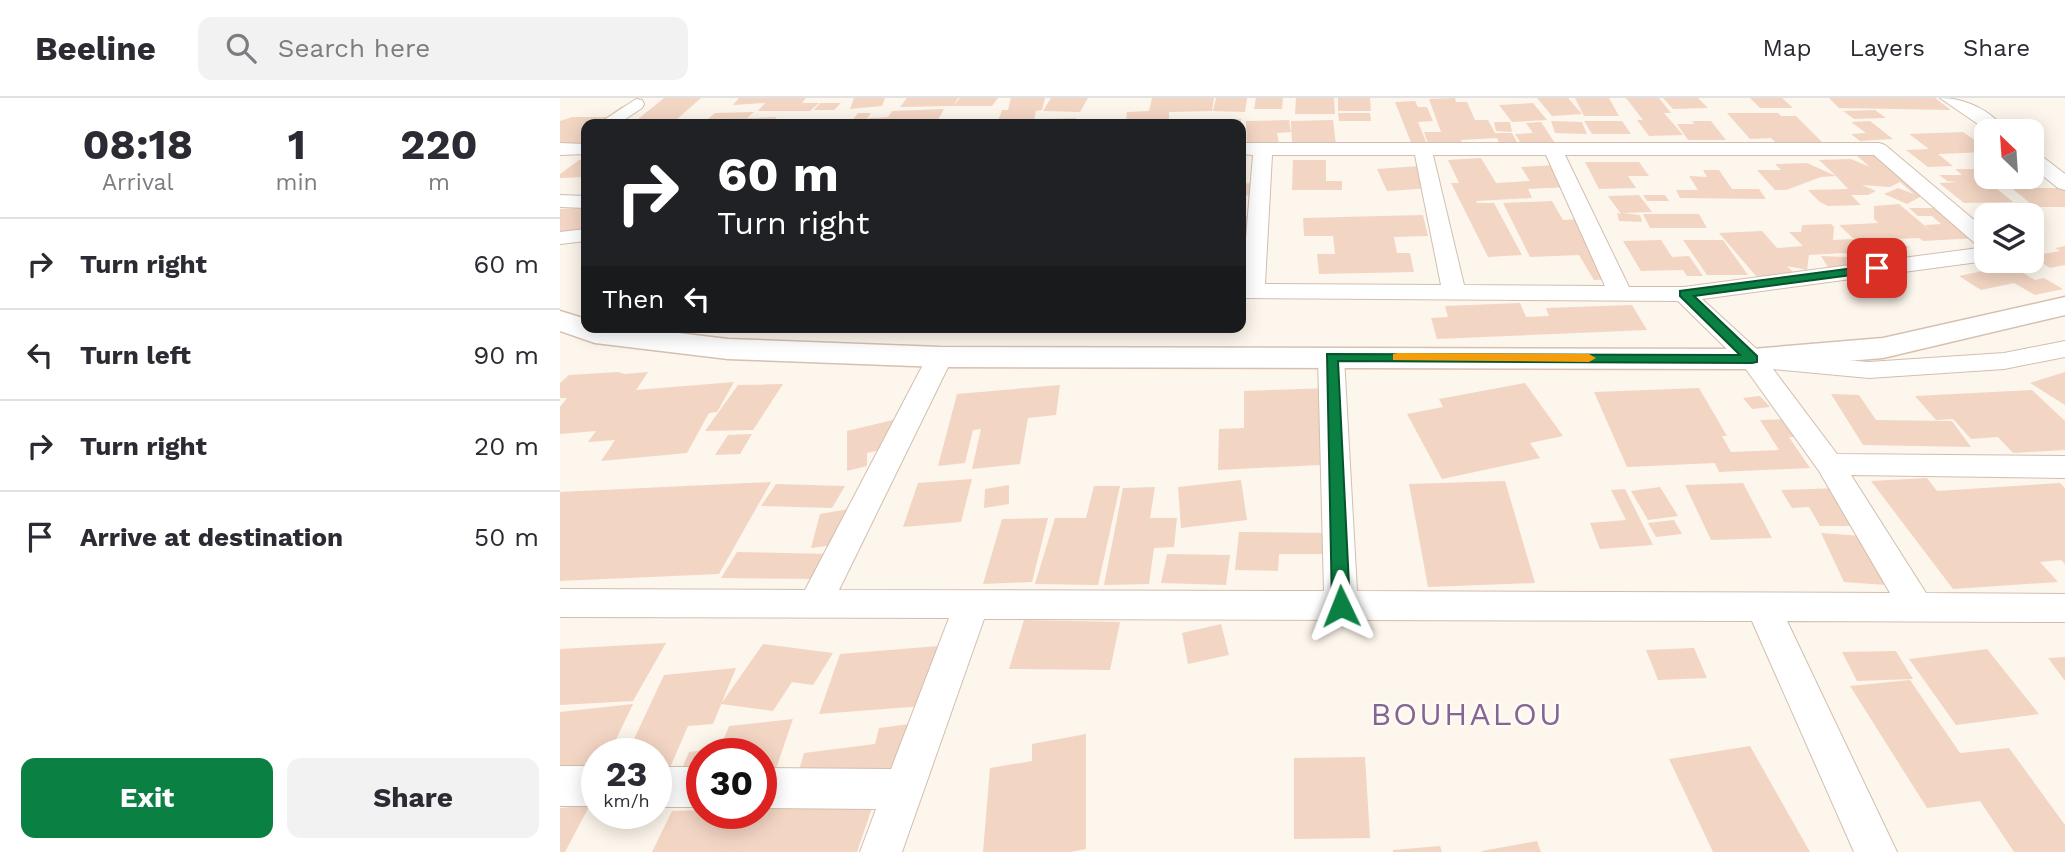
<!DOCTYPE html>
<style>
body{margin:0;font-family:"Work Sans",sans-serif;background:#f2f2f3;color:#2b2b33;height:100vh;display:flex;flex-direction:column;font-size:26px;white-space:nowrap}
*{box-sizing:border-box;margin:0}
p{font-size:23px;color:#7c7c81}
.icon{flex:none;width:38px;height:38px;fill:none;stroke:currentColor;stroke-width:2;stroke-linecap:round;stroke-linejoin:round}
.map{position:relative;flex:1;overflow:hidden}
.drawer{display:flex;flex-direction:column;background:#fff;width:560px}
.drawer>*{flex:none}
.top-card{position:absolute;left:21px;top:21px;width:665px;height:214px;border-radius:14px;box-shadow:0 4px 18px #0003;background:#202124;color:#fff;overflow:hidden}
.needle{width:46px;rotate:335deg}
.tools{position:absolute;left:1414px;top:21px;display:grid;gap:14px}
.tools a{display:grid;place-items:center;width:70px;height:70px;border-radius:14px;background:#fff;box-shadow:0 4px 18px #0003;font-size:35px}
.speed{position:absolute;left:21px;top:640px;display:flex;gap:14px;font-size:35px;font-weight:700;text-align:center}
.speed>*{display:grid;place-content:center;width:91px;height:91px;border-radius:50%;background:#fff;box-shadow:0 4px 18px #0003;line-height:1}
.speed small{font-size:18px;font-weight:400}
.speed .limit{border:10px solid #d22;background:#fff;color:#111}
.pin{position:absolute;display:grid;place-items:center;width:60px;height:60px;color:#fff;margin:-30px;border-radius:14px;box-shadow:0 4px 10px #0006}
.me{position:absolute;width:77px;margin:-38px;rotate:358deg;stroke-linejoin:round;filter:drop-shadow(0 0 5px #0008)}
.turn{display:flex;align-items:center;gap:24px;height:147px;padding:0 21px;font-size:32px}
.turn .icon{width:91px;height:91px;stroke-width:2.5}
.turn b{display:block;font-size:49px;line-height:60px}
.then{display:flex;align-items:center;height:66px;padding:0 21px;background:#0003;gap:14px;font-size:26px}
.eta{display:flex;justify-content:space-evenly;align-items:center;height:119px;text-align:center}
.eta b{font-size:42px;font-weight:700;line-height:49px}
.action{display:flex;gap:14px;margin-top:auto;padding:14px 21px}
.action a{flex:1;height:80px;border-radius:14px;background:#0b8043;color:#fff;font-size:28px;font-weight:700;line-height:80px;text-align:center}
.action a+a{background:#f2f2f3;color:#2b2b33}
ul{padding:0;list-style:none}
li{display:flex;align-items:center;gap:21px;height:91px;padding:0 21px;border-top:2px solid #e1e1e2}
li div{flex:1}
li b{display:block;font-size:26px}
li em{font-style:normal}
header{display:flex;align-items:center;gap:42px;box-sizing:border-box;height:98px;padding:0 35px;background:#fff;border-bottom:2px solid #e1e1e2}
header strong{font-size:33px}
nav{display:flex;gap:38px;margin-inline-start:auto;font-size:24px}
.search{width:490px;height:63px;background:#f2f2f3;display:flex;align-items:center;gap:18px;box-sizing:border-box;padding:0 24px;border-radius:14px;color:#7c7c81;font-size:26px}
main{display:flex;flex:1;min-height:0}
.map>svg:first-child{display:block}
.building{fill:#f3d5c3}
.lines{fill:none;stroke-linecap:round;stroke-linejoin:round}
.street-casing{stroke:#d1beb0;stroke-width:2}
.secondary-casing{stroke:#d6c0b0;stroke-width:3}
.street{fill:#fff;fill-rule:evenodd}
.secondary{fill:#fff;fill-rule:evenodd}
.route{fill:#0b8043;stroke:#07532c;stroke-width:2}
.slow{fill:#f59e0b}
.labels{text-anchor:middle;stroke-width:5;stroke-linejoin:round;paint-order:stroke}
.near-quarter-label{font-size:32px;letter-spacing:2px;fill:#846695;stroke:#fffaf3}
</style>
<header>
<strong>Beeline</strong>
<div class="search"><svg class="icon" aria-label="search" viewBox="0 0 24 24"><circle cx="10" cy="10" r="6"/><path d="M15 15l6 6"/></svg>Search here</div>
<nav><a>Map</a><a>Layers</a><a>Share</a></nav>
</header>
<main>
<section class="drawer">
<div class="eta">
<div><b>08:18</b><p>Arrival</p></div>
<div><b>1</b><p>min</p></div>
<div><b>220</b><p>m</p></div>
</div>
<ul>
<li><svg class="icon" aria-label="right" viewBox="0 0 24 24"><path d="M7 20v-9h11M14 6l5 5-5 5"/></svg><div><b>Turn right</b></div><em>60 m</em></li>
<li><svg class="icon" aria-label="left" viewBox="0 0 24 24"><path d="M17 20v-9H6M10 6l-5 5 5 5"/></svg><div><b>Turn left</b></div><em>90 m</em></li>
<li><svg class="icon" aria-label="right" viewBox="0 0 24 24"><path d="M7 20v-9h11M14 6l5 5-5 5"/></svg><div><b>Turn right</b></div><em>20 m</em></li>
<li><svg class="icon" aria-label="arrive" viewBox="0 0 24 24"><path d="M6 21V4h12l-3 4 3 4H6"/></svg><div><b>Arrive at destination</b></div><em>50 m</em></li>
</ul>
<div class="action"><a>Exit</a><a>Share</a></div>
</section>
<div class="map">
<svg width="1505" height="754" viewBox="0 0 1505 754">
<rect width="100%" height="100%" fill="#fdf6ec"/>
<path class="building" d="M104,0H141L116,22L148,21L155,15L194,14L187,20L217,19L212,25L72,26Z
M179,0H246L242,5H259L250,13H198L205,5L173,7Z
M294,0H325L322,8L290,11Z
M347,0H398L393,8L340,9Z
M400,0H438L432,8H393Z
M451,0H485L482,12L476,13L473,26H437L442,12H448Z
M491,0H528L520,14L483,13Z
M592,0H654L652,13L609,14V26H566L567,14L589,13Z
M656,0H687L685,14L653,13Z
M696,0H723L722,11H694Z
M736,0H774L775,16H735Z
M778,0H810L811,13H778Z
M895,0L896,4H907L915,22H928L935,35H952L958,46L940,47L937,40L901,42L903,47L869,48L864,34H881L869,1Z
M977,0H1008L1022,16L992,18Z
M1015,0H1049L1059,18H1024Z
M1066,0H1099L1111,15H1104L1123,37L1089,38L1077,22H1083Z
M1103,0H1138L1148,10L1113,11Z
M1190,0H1222L1233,10H1200Z
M1269,0H1375L1391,12L1279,10Z
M855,3L858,9H867L873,23L858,24L867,46L852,47L835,4Z
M260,5H281L274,12H254Z
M973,5L987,22L952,24L939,7Z
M80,7L53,26H26V46H0V23L12,19H47L62,8Z
M384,11L376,26H308L306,24L309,20L328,19L332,13Z
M1315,12L1326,20L1294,21L1283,13Z
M298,15H311L305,24H291Z
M778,15H810L811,23H779Z
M1167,15H1218L1221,18H1236L1264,46H1217L1211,40L1190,41Z
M516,20L514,26H477L479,21Z
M681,21L680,26H647L648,22Z
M729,22L731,34L717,35L719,45L687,47L686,23Z
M773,22L776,47L732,48L731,23Z
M991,23L1022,24L1027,36L995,35Z
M1024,23H1062L1071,36H1032Z
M1132,23H1151L1166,42H1128L1117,26H1134Z
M1310,23L1333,41L1300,43L1291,36L1306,35L1291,24Z
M934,24H950L952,34L936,33Z
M981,24L995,45L962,47L955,36L973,35L966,25Z
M1403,34L1419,45H1426V54L1378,56L1393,68L1368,69L1346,52L1369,51L1349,36Z
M1296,57H1331L1374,99H1360L1347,106L1324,96L1338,90L1354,96L1340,84L1330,89L1302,87L1316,93L1308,97H1291L1301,107L1268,108L1260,104L1248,92L1288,91L1276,78L1261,79L1226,92H1215L1197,72H1221L1215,66L1247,65L1276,78L1259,62L1291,61L1310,69Z
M921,60L936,85L970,83L961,69L997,67L1012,89L968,91L972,100L916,103L917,105H934L962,157L928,159L891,85H899L888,62Z
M19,62H26V79L0,80V76Z
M733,62H766V83H782V92H732Z
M1025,64H1079L1089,78H1068L1076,90L1039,91Z
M860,68L871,90L827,93L817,71Z
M1395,71H1413L1453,104L1404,105L1379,85L1397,84L1387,83L1379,77H1402Z
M1143,72H1159L1172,91H1199L1206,101L1120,100L1116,92H1138L1129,78L1147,79Z
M703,84L707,96L681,98V86Z
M1444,84H1467L1474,90H1505V109H1475Z
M1079,97L1092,114L1063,115L1080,117L1082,124L1059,123L1057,115L1061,116L1048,98Z
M1083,97H1105L1109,103H1087Z
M992,103L1003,122L1020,121L1057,181L1034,182L1019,157L970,159L943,105Z
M1339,106L1371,133L1365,127L1381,126L1372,118H1358L1349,110H1384L1418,140L1363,143L1359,140L1338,141L1349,150L1327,151V158L1302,159L1283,155L1249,157L1247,172L1227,168L1235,176L1196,178L1159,135L1202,133L1217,150L1243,148L1229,134H1241L1242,127L1271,126L1274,129L1273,142L1294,141L1279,127L1318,125L1314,121V108Z
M26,110V134L0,135V111Z
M1448,112L1455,117H1425L1420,113Z
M1083,116H1139L1147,130H1090Z
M863,117L868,138L834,139L837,155H850L854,174L759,176L757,156H775L773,138H744L743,120Z
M681,118H700V149H681Z
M1101,142L1112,159L1129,158L1143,178H1127L1123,172L1081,173L1063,143Z
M1123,142H1163L1188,177H1147Z
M1505,148V167L1490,170L1472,158L1500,153L1495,150Z
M1261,158L1313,160L1323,173L1269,171Z
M1450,167L1475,182L1484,180L1503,191L1475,197L1454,185L1421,192L1399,178Z
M960,205L966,219L989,218L986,210L1072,207L1087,232L877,241L871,220L888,219L885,208Z
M58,274L65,276L88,274L76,292L174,284L157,314L149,315L127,355L41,363L55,342L28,344L36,333L0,336V309L7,300H0V285L9,277Z
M1505,274V307L1470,285Z
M965,285L1003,338L970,345L980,360L882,381L847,316L883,309L879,301Z
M223,286L193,332L145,333L178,287Z
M500,287L496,317L468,320L460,366L412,371L421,331L413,332L405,365L378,368L397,296Z
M771,290L780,366L658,372L659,331L684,330V293Z
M1139,290L1167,338H1162L1171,354L1219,352L1200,322L1225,321L1237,339H1229L1250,370L1159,374L1155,365L1067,369L1034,294Z
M1472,292L1505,323V352L1453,355L1438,339L1411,341L1393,321L1376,322L1355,298Z
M1271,296L1299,297L1316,322L1392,323L1411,349L1303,347Z
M1200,298L1210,309L1192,311L1183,300Z
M341,320L342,347L307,355V368L287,373V333Z
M192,336L180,356L155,357L168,337Z
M1367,380L1377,393L1500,385L1505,390V466L1501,462L1480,464L1498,484L1393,491L1311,383Z
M412,381L401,424L343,429L358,385Z
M681,382L687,422L621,430L618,389Z
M945,383L975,485L868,489L849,386Z
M211,384L159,476L0,483V394Z
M1183,385L1212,440L1151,442L1125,387Z
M216,386L285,388L272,410L201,408Z
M449,387V406L424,410L425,391Z
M534,388H560L538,487L475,486L495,420H526Z
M595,389L590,420H617L614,449L594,450L589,486L544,487L563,390Z
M1100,389L1118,418L1088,422L1071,393Z
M1281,390L1305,428H1260L1249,409L1232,410L1221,392Z
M1065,391L1093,447L1040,451L1030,425L1066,422L1051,392Z
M289,411L282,446L251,450L260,416Z
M488,420L472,484L423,486L442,421Z
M1114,422L1122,436L1096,439L1088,425Z
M679,434L772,435V456H719L718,473L675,472Z
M1261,435L1302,438L1340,488L1284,484Z
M177,454L270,456L256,481L161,480Z
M607,456L670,457L666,487L601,485Z
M464,522L560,524L550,572L449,571Z
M661,526L669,557L628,566L622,535Z
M106,545L73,603L0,607V551Z
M203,546L273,555L253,587L232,584L213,613L161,606Z
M391,547L377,607L259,616L280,556Z
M1134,550L1147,580L1098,582L1086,552Z
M1427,551L1479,616L1396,627L1349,561Z
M1336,553L1353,581L1297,583L1282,554Z
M1505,559V583L1488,560Z
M176,570L153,626L128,628L106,679L96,680V656H67L104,577Z
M1350,582L1400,655L1449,650L1505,727V754H1454L1420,703L1367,710L1290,588Z
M73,606L49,656H37V679L0,683V614Z
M233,621L210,688L201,689V656H142V697L109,701L129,654L160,650L169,628Z
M364,624L354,675L233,693L244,655L315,646L319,630Z
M526,636V751L510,754H423L430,670L472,663V646Z
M1190,648L1250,754H1153L1109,661Z
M805,659L810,740L734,741V660Z
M314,704L297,754H92L112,713L142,712V716H201V709Z
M30,707L5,754H0V710Z
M977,743L981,754H922V753Z
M880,748L882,754H833V752Z"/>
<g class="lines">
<defs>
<path id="street" d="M1380,0C1406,0 1430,12 1447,33H1428Z
M76,1L82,2L84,6L82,10L58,26H38Z
M0,45L26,46V56L0,57Z
M681,45H1319L1325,47L1426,132V163L1142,201L1201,255L1309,264L1444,255L1505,243V259L1444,271L1309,280L1213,271L1277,356L1505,358V380L1291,377L1366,495L1505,496V524L1227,523L1337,754H1294L1192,523L424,521L342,754H300L316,711L201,710V670L331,671L389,520L0,519V491L245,492L367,259L371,253L380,251L389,253L393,259L279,492L764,493L758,259L762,253L771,251L780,253L784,259L797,493L1330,495L1259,373L1183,267L1118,203L681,200L693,57L681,56ZM712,57H855L881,187L705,186ZM873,57H986L1045,188L904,187ZM1005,57H1314L1418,148L1426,149L1124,189H1069Z
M1472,54L1479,56L1505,76V92L1498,90L1472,69Z
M0,97L26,98V110L0,109Z
M26,131V143L0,146V134Z
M0,668H37V708H0Z
M96,669H142V709H96Z"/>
<path id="secondary" d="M1505,199V217L1323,260L1192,271L380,269L168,261L35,245L0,233V213L26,221V229H68L168,241L380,249L1192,251L1323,240Z"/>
</defs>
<use href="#street" class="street-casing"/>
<use href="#secondary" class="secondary-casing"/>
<use href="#street" class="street"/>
<use href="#secondary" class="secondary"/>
</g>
<path class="route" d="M1317,167L1321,168V173L1134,198L1197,258V264L1192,265L778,263L790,508L788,513L781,515L775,513L772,508L767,256L1180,257L1120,198V193Z"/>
<path class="slow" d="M838,255L1029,256L1036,260L1029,264L833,262V256Z"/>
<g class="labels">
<g class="near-quarter-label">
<text x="907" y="627">BOUHALOU</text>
</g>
</g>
</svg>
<div class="tools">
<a><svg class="needle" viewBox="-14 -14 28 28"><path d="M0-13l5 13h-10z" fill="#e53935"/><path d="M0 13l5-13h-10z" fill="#7c7c81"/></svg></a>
<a><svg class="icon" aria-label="layers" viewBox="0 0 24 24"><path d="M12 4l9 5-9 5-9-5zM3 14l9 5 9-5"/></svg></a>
</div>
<div class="speed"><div>23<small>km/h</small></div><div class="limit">30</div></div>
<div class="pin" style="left:1317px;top:170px;background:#d93025"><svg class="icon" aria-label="arrive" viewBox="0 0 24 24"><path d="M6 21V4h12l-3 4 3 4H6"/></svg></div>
<svg class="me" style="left:781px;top:508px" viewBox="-20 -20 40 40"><path d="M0-17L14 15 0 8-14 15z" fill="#0b8043" stroke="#fff" stroke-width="4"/></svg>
<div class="top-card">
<div class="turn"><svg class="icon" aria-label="right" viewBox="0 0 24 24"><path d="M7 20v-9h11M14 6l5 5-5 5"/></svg><div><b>60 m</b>Turn right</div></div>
<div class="then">Then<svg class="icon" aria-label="left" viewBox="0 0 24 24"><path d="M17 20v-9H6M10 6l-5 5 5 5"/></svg></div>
</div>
</div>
</main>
